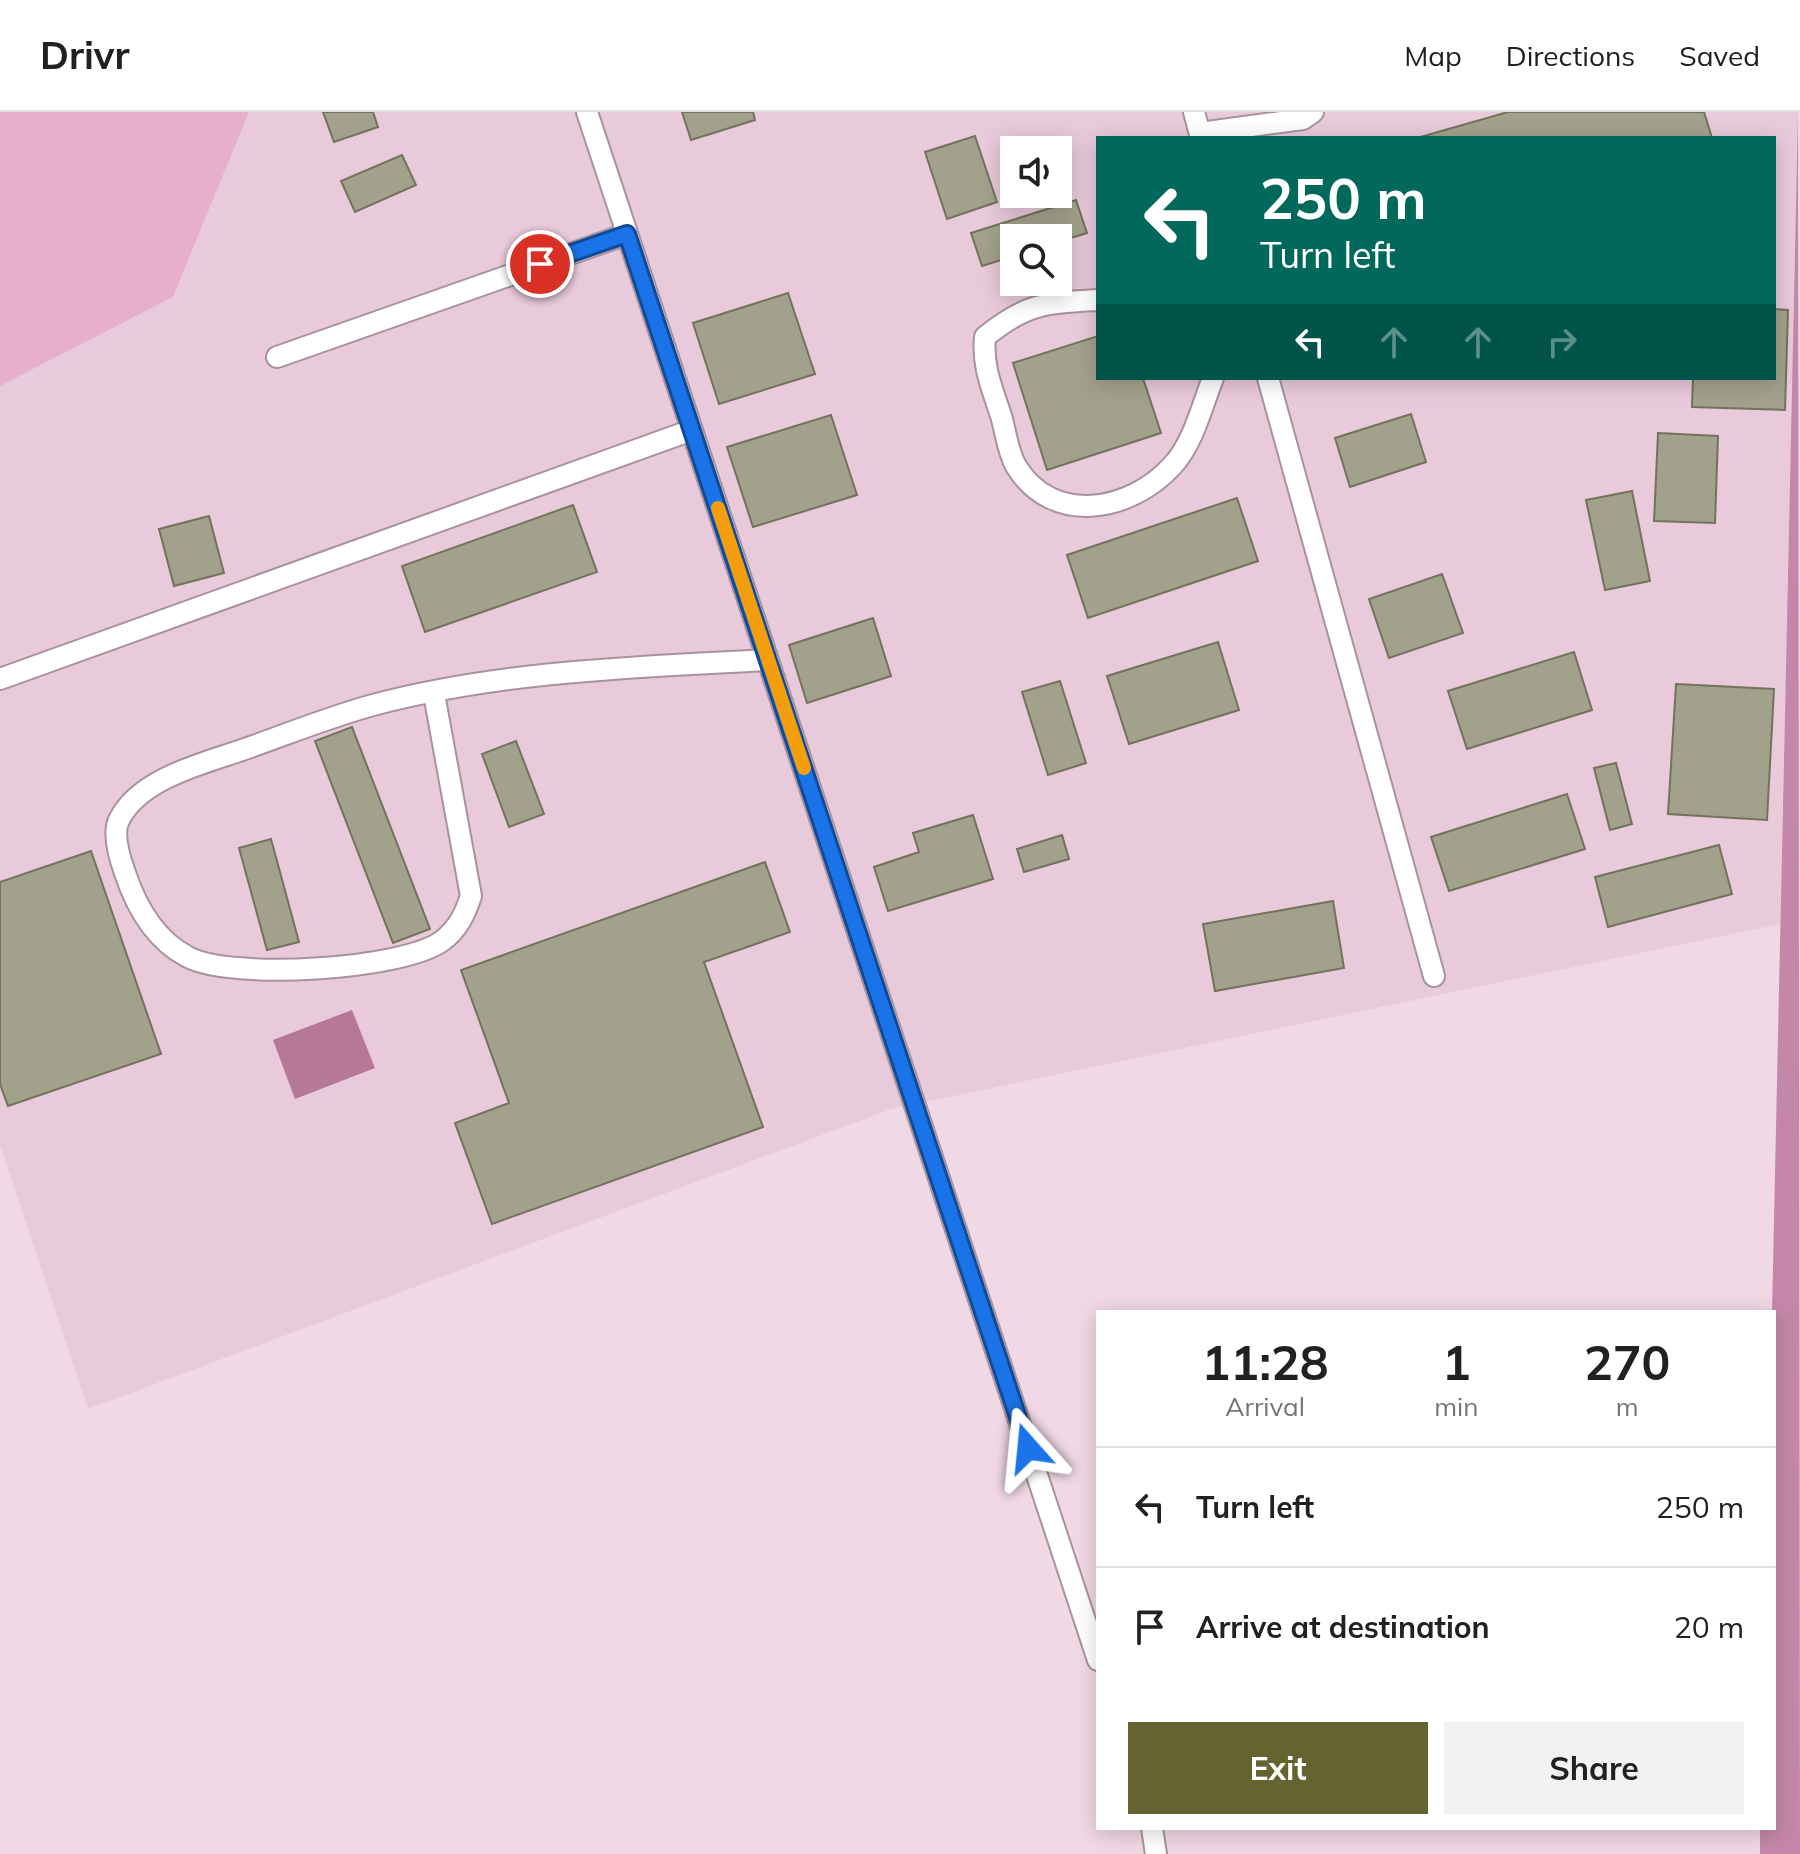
<!DOCTYPE html>
<style>
body{margin:0;font-family:Mulish,sans-serif;background:#f2f2f2;color:#202124;height:100vh;display:flex;flex-direction:column;font-size:30px;white-space:nowrap}
*{box-sizing:border-box;margin:0}
p{font-size:26px;color:#757577}
.icon{flex:none;width:44px;height:44px;fill:none;stroke:currentColor;stroke-width:2;stroke-linecap:round;stroke-linejoin:round}
.map{position:relative;flex:1;overflow:hidden}
.details{position:absolute;left:1096px;top:1198px;width:680px;height:520px;display:flex;flex-direction:column;background:#fff;border-radius:0px;box-shadow:0 4px 20px #0003}
.details>*{flex:none}
.top-card{position:absolute;left:1096px;top:24px;width:680px;height:244px;border-radius:0px;box-shadow:0 4px 20px #0003;background:#00695c;color:#fff;overflow:hidden}
.controls{position:absolute;left:1000px;top:24px;display:grid;gap:16px}
.controls a{display:grid;place-items:center;width:72px;height:72px;border-radius:0px;background:#fff;box-shadow:0 4px 20px #0003;font-size:40px}
.pin{position:absolute;display:grid;place-items:center;width:68px;height:68px;color:#fff;margin:-34px;border:4px solid #fff;border-radius:50%;box-shadow:0 2px 8px #0007}
.me{position:absolute;width:88px;margin:-44px;rotate:342deg;stroke-linejoin:round;filter:drop-shadow(0 0 6px #0008)}
.turn{display:flex;align-items:center;gap:28px;height:168px;padding:0 32px;font-size:36px}
.turn .icon{width:104px;height:104px;stroke-width:2.5}
.turn b{display:block;font-size:56px;line-height:68px}
.lanes{display:flex;align-items:center;height:76px;padding:0 32px;background:#0003;justify-content:center;gap:40px;direction:ltr}
.lanes .off{opacity:.35}
.eta{display:flex;justify-content:space-evenly;align-items:center;height:136px;text-align:center}
.eta b{font-size:48px;font-weight:700;line-height:56px}
.button{display:flex;gap:16px;margin-top:auto;padding:16px 32px}
.button a{flex:1;height:92px;border-radius:0px;background:#656431;color:#fff;font-size:32px;font-weight:700;line-height:92px;text-align:center}
.button a+a{background:#f2f2f2;color:#202124}
ul{padding:0;list-style:none}
li{display:flex;align-items:center;gap:24px;height:120px;padding:0 32px;border-top:2px solid #e0e0e0}
li div{flex:1}
li b{display:block;font-size:30px}
li em{font-style:normal}
header{display:flex;align-items:center;gap:48px;box-sizing:border-box;height:112px;padding:0 40px;background:#fff;border-bottom:2px solid #e0e0e0}
header strong{font-size:38px}
nav{display:flex;gap:44px;margin-inline-start:auto;font-size:28px}
.map>svg:first-child{display:block}
.built{fill:#e9cada;fill-rule:evenodd}
.green{fill:#e6b0cc}
.forest{fill:#c587a9}
.water{fill:#b57899}
.building{fill:#a2a28c;stroke:#72725d;stroke-width:2}
.lines{fill:none;stroke-linecap:round;stroke-linejoin:round}
.service-casing{stroke:#a8929d;stroke-width:24}
.service{stroke:#fff;stroke-width:20}
.route-casing{stroke:#114b97;stroke-width:20}
.route{stroke:#1a73e8;stroke-width:14}
.slow{stroke:#f59e0b;stroke-width:14}
</style>
<header>
<strong>Drivr</strong>
<nav><a>Map</a><a>Directions</a><a>Saved</a></nav>
</header>
<div class="map">
<svg width="1800" height="1742" viewBox="0 0 1800 1742">
<rect width="100%" height="100%" fill="#f0d8e4"/>
<path class="built" d="M249,0H1798L1780,812L891,997L88,1297L0,1033V274L173,185ZM1098,26H1774V266H1098ZM1014,38H1058V82H1014ZM1014,126H1058V170H1014Z"/>
<path class="green" d="M0,0H249L173,185L0,274Z"/>
<path class="forest" d="M1798,0L1800,1742H1760V1716H1774L1772,1200Z"/>
<path class="water" d="M352,898L375,956L295,987L273,928Z"/>
<path class="building" d="M323,0H373L378,15L334,30Z
M682,0H753L755,8L691,28Z
M1508,0H1704L1712,26H1417Z
M975,24L997,90L947,107L925,40Z
M402,43L416,73L355,100L341,69Z
M1076,88L1087,121L1058,130V126H1014V144L982,154L971,121Z
M788,181L815,262L719,292L693,211Z
M1774,197L1788,198L1785,298L1692,295L1693,266H1774Z
M1098,224V266H1143L1161,321L1047,358L1013,251Z
M1411,302L1426,350L1350,375L1335,326Z
M831,303L857,383L753,415L727,335Z
M1658,321L1718,324L1715,411L1654,409Z
M1632,379L1650,469L1605,478L1586,388Z
M1237,386L1258,449L1088,506L1067,443Z
M573,393L597,460L425,520L402,454Z
M209,404L224,461L174,474L159,417Z
M1442,462L1463,521L1389,546L1369,487Z
M873,506L891,564L807,591L789,533Z
M1218,530L1239,598L1129,632L1107,564Z
M1574,540L1592,598L1467,637L1448,579Z
M1060,569L1086,651L1048,663L1022,580Z
M1676,572L1774,577L1767,708L1668,702Z
M352,615L430,817L393,831L315,629Z
M516,629L544,702L509,715L482,642Z
M1616,651L1632,712L1610,718L1594,656Z
M1567,682L1585,737L1449,779L1431,725Z
M973,703L993,767L888,799L874,755L919,740L913,721Z
M1062,723L1069,747L1024,760L1017,737Z
M271,727L299,830L267,838L239,736Z
M1719,733L1732,782L1608,815L1595,765Z
M91,739L161,942L8,994L0,972V770Z
M765,750L790,820L704,850L763,1015L492,1112L455,1011L509,991L461,858Z
M1333,789L1344,856L1215,879L1203,812Z"/>
<g class="lines">
<defs>
<path id="service" d="M587,0L1098,1548
M1194,0L1201,26
M1200,21L1303,7L1313,0
M1098,188C1046,191 1026,191 985,225C982,256 993,278 1002,307C1006,322 1008,340 1016,354C1052,414 1130,400 1172,354C1193,332 1202,294 1213,266
M277,245L627,122
M1268,266L1434,864
M0,567L692,318
M434,582L471,784C465,802 458,817 442,829C402,858 231,868 188,845C155,828 136,794 125,761C120,747 112,722 119,708C139,667 201,652 242,638C285,623 329,605 373,593C501,559 637,555 768,548
M1152,1716L1156,1742"/>
</defs>
<use href="#service" class="service-casing"/>
<use href="#service" class="service"/>
</g>
<g class="lines">
<defs>
<path id="route" d="M540,152L627,122L1028,1336"/>
</defs>
<use href="#route" class="route-casing"/>
<use href="#route" class="route"/>
<path class="slow" d="M718,396L804,656"/>
</g>
</svg>
<div class="controls">
<a><svg class="icon" aria-label="sound" viewBox="0 0 24 24"><path d="M4 9h4l5-4v14l-5-4H4zM17 9q2 3 0 6"/></svg></a>
<a><svg class="icon" aria-label="search" viewBox="0 0 24 24"><circle cx="10" cy="10" r="6"/><path d="M15 15l6 6"/></svg></a>
</div>
<div class="pin" style="left:540px;top:152px;background:#d93025"><svg class="icon" aria-label="arrive" viewBox="0 0 24 24"><path d="M6 21V4h12l-3 4 3 4H6"/></svg></div>
<svg class="me" style="left:1028px;top:1336px" viewBox="-20 -20 40 40"><path d="M0-17L14 15 0 8-14 15z" fill="#1a73e8" stroke="#fff" stroke-width="4"/></svg>
<div class="top-card">
<div class="turn"><svg class="icon" aria-label="left" viewBox="0 0 24 24"><path d="M17 20v-9H6M10 6l-5 5 5 5"/></svg><div><b>250 m</b>Turn left</div></div>
<div class="lanes"><svg class="icon" aria-label="left" viewBox="0 0 24 24"><path d="M17 20v-9H6M10 6l-5 5 5 5"/></svg><svg class="icon off" aria-label="ahead" viewBox="0 0 24 24"><path d="M12 20V5M6 11l6-6 6 6"/></svg><svg class="icon off" aria-label="ahead" viewBox="0 0 24 24"><path d="M12 20V5M6 11l6-6 6 6"/></svg><svg class="icon off" aria-label="right" viewBox="0 0 24 24"><path d="M7 20v-9h11M14 6l5 5-5 5"/></svg></div>
</div>
<section class="details">
<div class="eta">
<div><b>11:28</b><p>Arrival</p></div>
<div><b>1</b><p>min</p></div>
<div><b>270</b><p>m</p></div>
</div>
<ul>
<li><svg class="icon" aria-label="left" viewBox="0 0 24 24"><path d="M17 20v-9H6M10 6l-5 5 5 5"/></svg><div><b>Turn left</b></div><em>250 m</em></li>
<li><svg class="icon" aria-label="arrive" viewBox="0 0 24 24"><path d="M6 21V4h12l-3 4 3 4H6"/></svg><div><b>Arrive at destination</b></div><em>20 m</em></li>
</ul>
<div class="button"><a>Exit</a><a>Share</a></div>
</section>
</div>
